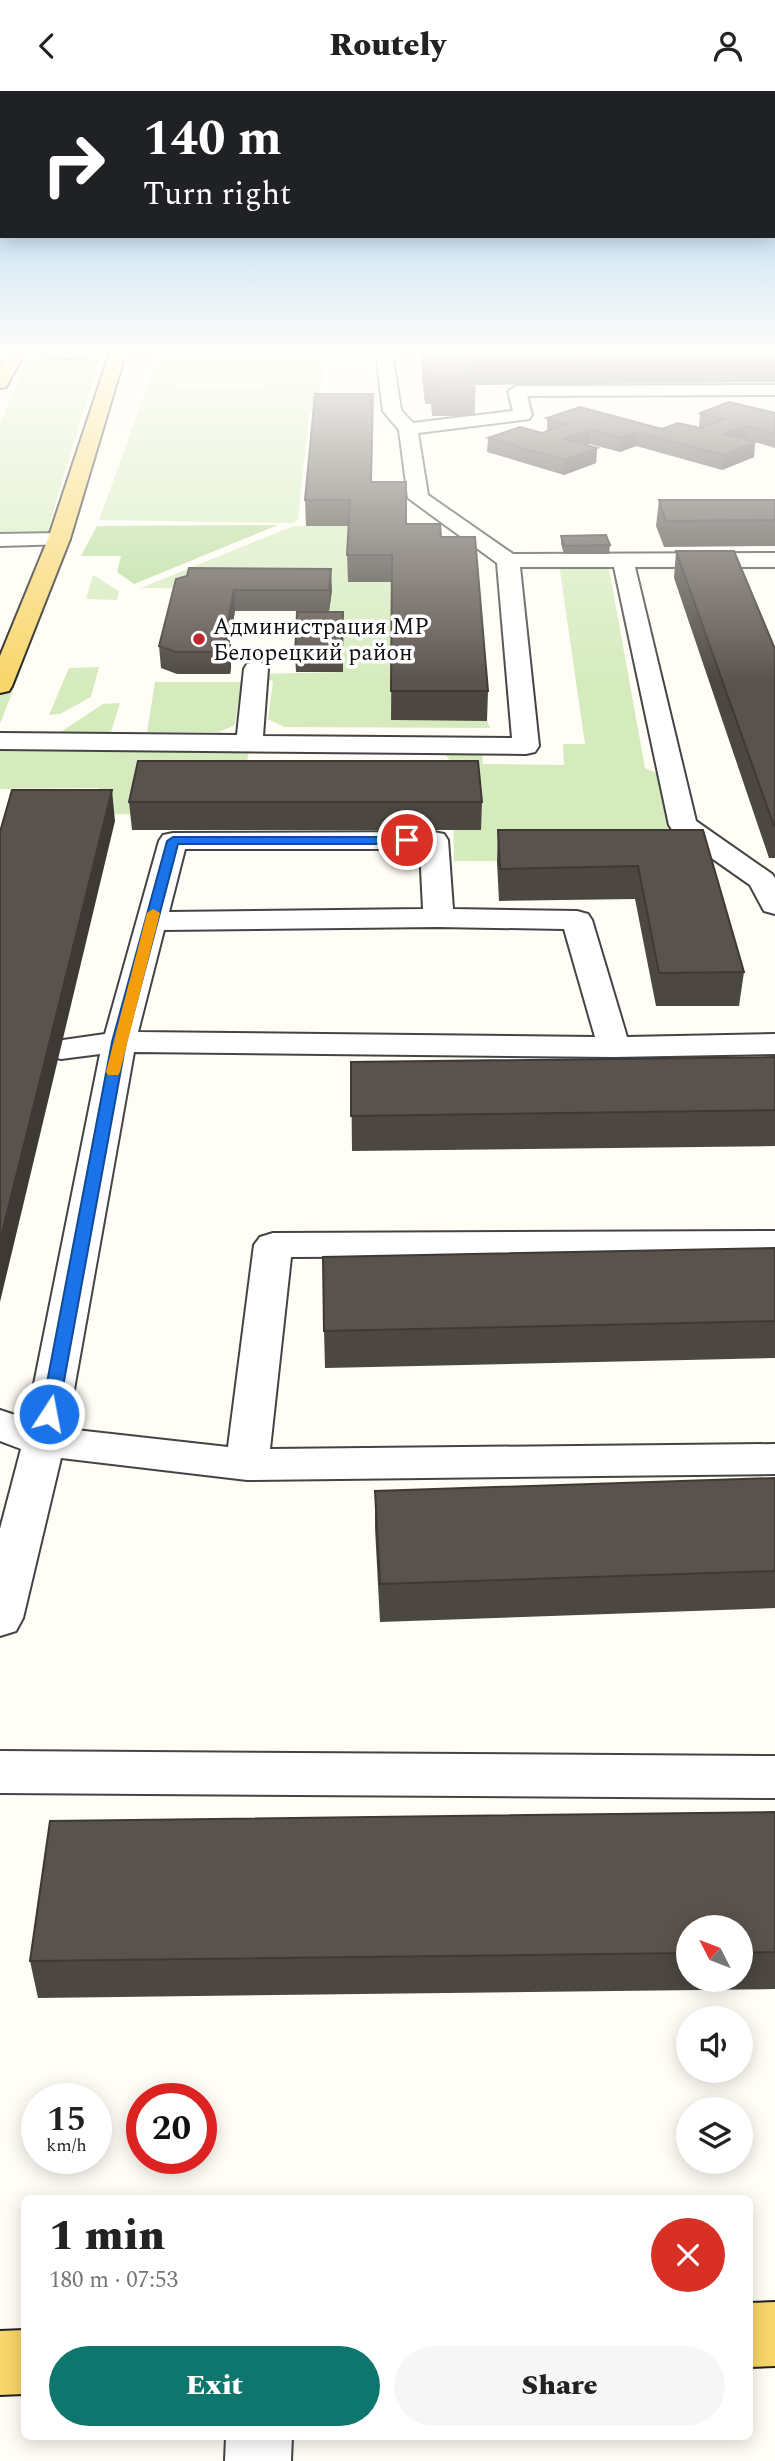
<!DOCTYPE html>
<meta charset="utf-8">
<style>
body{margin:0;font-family:Spectral,serif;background:#f6f6f6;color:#222;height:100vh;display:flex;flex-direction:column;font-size:26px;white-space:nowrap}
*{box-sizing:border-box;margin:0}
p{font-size:23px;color:#767676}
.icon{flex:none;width:38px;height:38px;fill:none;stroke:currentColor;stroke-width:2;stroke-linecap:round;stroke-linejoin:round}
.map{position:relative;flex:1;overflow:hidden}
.drawer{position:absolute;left:21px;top:2104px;width:732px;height:245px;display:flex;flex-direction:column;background:#fff;border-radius:10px;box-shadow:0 4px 18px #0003}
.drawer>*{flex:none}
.top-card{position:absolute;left:0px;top:0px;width:775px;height:147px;box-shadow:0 4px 18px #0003;background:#202124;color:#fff;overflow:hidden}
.needle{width:46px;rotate:312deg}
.buttons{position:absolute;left:676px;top:1824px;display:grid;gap:14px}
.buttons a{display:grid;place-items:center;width:77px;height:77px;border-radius:50%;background:#fff;box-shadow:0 4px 18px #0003;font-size:35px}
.speed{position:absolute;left:21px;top:1992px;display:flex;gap:14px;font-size:35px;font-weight:700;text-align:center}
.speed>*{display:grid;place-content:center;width:91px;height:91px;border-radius:50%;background:#fff;box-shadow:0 4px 18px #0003;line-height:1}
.speed small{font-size:18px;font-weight:400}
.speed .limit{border:10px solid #d22;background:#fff;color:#111}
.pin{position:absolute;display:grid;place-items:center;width:60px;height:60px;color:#fff;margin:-30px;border:4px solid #fff;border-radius:50%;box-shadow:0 2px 7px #0007}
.me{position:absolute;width:77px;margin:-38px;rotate:11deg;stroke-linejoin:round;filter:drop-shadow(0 0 5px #0008)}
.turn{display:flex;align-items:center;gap:24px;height:147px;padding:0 28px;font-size:32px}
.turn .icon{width:91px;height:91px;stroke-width:2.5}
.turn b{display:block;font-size:49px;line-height:60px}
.round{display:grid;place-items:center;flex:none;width:74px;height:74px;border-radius:37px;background:#f6f6f6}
.head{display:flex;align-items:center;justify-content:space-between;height:119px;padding:0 28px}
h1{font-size:42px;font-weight:800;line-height:52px}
.button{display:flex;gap:14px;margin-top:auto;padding:14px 28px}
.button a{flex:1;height:80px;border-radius:42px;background:#0f766e;color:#fff;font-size:28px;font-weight:800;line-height:80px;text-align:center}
.button a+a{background:#f6f6f6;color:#222}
header{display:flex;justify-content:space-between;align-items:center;height:91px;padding:0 28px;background:#fff;font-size:32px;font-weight:800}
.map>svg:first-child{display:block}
.green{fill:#d5ebbd}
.forest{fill:#b9dc9c}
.pitch{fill:#e6f2cf}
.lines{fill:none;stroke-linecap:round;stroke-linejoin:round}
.minor-casing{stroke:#444;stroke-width:4}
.major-casing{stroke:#222;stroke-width:4}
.minor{fill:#fff;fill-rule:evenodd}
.major{fill:#f9d66b;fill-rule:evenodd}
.wall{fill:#4d4742;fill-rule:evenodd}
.shaded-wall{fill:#3f3936}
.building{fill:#5a524d;stroke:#3f3936;stroke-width:2}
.route{fill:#1a73e8;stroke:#114b97;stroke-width:2}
.slow{fill:#f59e0b}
.poi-dot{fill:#c4262e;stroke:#fff;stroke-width:2.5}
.labels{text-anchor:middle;stroke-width:7;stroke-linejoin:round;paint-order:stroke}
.far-poi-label{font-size:23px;fill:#111;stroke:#fff;text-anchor:start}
</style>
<header><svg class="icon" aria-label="back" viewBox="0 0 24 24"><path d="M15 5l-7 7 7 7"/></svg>Routely<svg class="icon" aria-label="person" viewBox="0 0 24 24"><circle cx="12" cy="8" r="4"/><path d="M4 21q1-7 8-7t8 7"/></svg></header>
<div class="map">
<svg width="775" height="2370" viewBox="0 0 775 2370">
<rect width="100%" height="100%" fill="#fffdf5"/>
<path class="green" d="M160,261H257L268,265L345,264L351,261H369V269L325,272L318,313L309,323L298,429L293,432L99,429Z
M28,267H99L47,442L0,444V333Z
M293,435H350L392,491L391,629L487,630L490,637L284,636L268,628L273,590L249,583L343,581L327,537L331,499L141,497Z
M52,465H65L0,633V595Z
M608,472L645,677L673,689L700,771L454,770L452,673L439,654L482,658L483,673L564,674L563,653H585L559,473Z
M93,484L119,500L117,509L86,508Z
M99,576L91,606L60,623L49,624L69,577Z
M155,591H241L235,634L219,641H147Z
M120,612L111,641L59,642L103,613Z
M249,658L247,672L135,723L90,724L99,697L0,698V659Z"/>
<path class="forest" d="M278,434L134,493L117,481L121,465H81L97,435Z"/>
<path class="pitch" d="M179,275H272L267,297H173Z"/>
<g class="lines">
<defs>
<path id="minor" d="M376,261H392L401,319L413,332L513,320L508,300L517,295L775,294V304L527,305L532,324L529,328L418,342L428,404L513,463L775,462V476H635L696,730L772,783L775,787V823L764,820L750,794L673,740L669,734L614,476H520L539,655L535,661L526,663L0,658V642L237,644L244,578L247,573L256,571L265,573L268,578L263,645L512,647L497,472L408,407L399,339L383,320Z
M59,442L67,443L70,448L67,453L0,455V443Z
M434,741L444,743L448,749L453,818L577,820L588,823L592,829L627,946L775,943V963L614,966L134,961L67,1338L228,1356L254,1154L260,1146L273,1142L775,1140V1164L291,1166L270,1358L775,1353V1383L247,1389L61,1367L23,1527L16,1540L0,1545V1438L21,1358L0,1350V1319L27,1328L100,963L61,968L49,965L44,958L49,951L105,943L159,750L163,744L173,742ZM185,758H420L423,818L169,821ZM438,836L564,838L595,946L138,941L164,839Z
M0,1660L775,1665V1707L0,1702Z
M226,2345H292L291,2370H225Z"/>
<path id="major" d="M9,261H25L6,296L0,297V276Z
M36,261H96C88,269 43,269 36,261Z
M110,261H126L70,448L12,595L9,600L0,602V565L48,448Z
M775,2211V2275L749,2276V2212Z
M24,2239V2303L0,2304V2240Z"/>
</defs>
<use href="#minor" class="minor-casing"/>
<use href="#major" class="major-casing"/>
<use href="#minor" class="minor"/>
<use href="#major" class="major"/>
</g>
<path class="wall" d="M428,261H775V291L474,294L475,300V325H432L431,313H425L422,287V264H428Z
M700,322H775V357L755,351L754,366L722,379L636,355L620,361L589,353L586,354L597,357L596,372L564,384L487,361L488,347L542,342L547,340V327L662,338L700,337H702L699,336Z
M373,327L371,391L406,433L441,446L488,600L487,630L391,629L392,491H348L347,464L349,435H306L305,409Z
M659,409H775V455L664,456L656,435Z
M561,445L610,454L609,463H564L561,453Z
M676,460L775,558V767H769L674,487Z
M176,488L332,499L329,520H235L229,554L231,576L230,583H177L161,577L159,555Z
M343,521V581H296L295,564Z
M129,711H482L481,739H132Z
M498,739H703L744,881L739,915H656L635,808L499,810L497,771Z
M775,966V1055L352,1060L351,971Z
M775,1157V1267L325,1277L324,1240Z
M775,1387V1517L380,1531L375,1437V1400Z
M775,1721V1898L38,1907L30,1870ZM688,1836H740V1888H688Z"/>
<path class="shaded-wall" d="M373,303V327L371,417V391Z
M747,335L745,349L725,343Z
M590,338L589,353L563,362L564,348Z
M637,341L636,355L620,361L621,347Z
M755,351L754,366L722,379L724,364Z
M597,357L596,372L564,384L565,369Z
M331,478L332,499L329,520V499Z
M234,499L235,520L228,561L223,554Z
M230,554L231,576L230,583L229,561Z
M112,699L115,730L0,1211V1150Z"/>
<path class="building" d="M429,261H775V268L469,270L475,300H433L431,289H426L422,264H429Z
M315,303H373L371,391H406V433H440L441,446H475L488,600H391L392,464H347L350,409H305Z
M729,311L775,322V342L747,335L725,343L755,351L724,364L637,341L621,347L590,338L564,348L597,357L565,369L488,347L520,336L542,342L567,333L547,327L580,316L662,338L678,332L700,337L724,328L700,322Z
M659,409H775V429L666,430Z
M606,444L610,454L564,455L561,445Z
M676,460H734L775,558V735H774Z
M189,477L331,478L329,499H234L223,554H230L229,561H176L159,555L176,488L187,485Z
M297,521H343L342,564H295Z
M138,670H478L482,711H129Z
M12,699H112L0,1150V741Z
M498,739H703L744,881L659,882L638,775L500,778Z
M775,966V1019L351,1025V971Z
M775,1157V1230L324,1240L323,1166Z
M775,1387V1480L380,1493L375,1400Z
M775,1721V1861L740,1862V1836H688V1862L30,1870L50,1730Z"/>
<linearGradient id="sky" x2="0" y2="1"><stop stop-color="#95c6ee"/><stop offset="0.44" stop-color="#fffefa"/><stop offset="1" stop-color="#fffefa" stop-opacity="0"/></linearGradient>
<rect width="775" height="592" fill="url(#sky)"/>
<path class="route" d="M173,746H407L413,749L407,753H178L126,951L58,1323L49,1329L41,1323L112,951L167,750Z"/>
<path class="slow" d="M153,818L160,822L120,981L118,984H108L106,981L147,822Z"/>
<circle class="poi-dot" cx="199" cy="548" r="7"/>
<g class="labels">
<g class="far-poi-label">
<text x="213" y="543">Администрация МР<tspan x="213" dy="26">Белорецкий район</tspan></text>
</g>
</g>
</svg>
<div class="buttons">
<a><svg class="needle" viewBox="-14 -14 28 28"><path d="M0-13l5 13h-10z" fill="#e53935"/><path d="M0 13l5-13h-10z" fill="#767676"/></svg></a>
<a><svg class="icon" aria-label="sound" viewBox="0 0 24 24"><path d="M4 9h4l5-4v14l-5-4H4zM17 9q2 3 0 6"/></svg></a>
<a><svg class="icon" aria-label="layers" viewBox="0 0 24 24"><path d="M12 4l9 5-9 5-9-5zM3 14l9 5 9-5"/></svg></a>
</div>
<div class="speed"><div>15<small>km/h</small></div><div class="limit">20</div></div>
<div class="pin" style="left:407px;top:749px;background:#d93025"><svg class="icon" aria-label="arrive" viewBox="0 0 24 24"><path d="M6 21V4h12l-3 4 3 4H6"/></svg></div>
<svg class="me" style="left:49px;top:1323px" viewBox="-20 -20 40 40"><circle r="17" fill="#1a73e8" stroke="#fff" stroke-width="3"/><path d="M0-11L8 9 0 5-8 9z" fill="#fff"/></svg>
<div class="top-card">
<div class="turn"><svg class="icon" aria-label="right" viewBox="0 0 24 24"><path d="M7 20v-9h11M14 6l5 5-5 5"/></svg><div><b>140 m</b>Turn right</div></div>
</div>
<section class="drawer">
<div class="head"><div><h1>1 min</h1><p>180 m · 07:53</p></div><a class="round" style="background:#d93025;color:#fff"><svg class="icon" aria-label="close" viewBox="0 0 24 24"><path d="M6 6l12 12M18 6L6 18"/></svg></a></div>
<div class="button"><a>Exit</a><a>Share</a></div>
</section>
</div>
